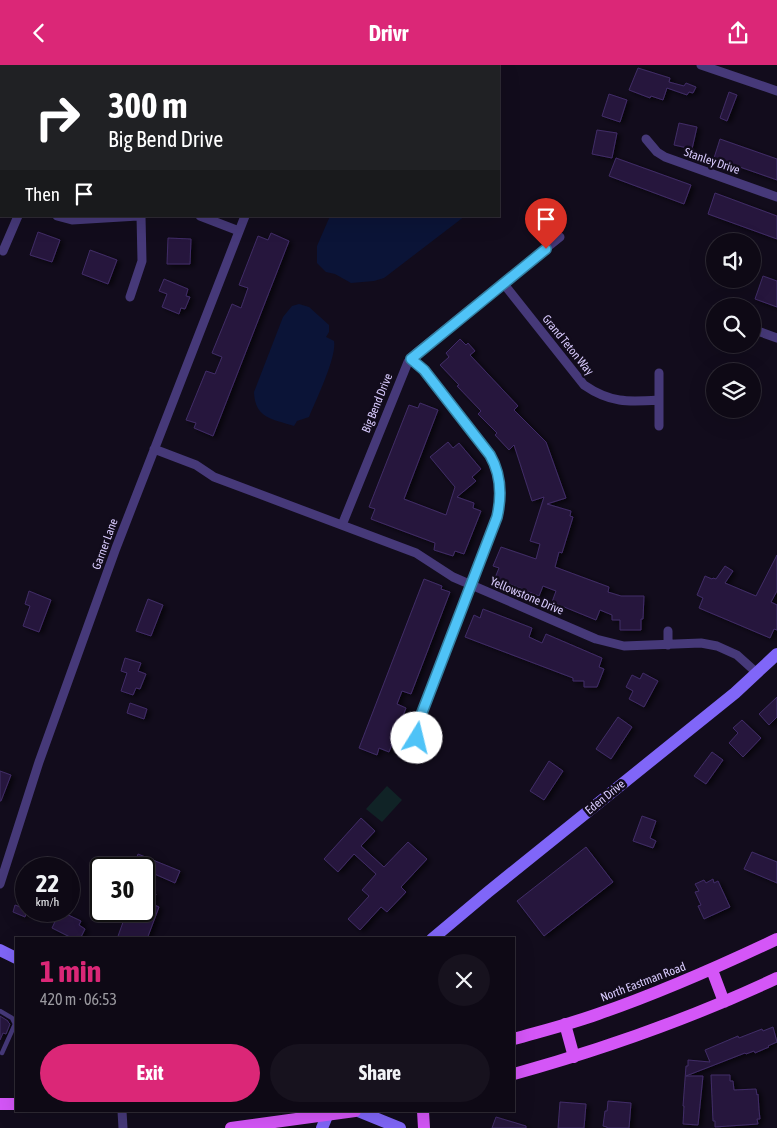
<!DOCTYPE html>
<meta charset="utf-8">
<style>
body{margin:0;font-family:"Asap Condensed",sans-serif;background:#17121e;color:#f1f3f6;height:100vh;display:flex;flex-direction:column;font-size:19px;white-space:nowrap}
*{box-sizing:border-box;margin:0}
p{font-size:16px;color:#9b9aa0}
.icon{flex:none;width:28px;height:28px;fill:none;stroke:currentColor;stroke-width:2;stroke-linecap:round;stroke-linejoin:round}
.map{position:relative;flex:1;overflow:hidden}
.side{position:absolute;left:15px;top:872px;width:500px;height:175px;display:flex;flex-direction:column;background:#0e0915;border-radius:0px;box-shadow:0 5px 20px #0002,0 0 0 1px #2e2a34}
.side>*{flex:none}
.hud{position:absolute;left:0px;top:0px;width:500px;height:152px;box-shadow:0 5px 20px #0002,0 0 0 1px #2e2a34;background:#202124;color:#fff;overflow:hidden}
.tools{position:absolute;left:706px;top:168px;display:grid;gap:10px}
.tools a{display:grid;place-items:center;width:55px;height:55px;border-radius:50%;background:#0e0915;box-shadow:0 5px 20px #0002,0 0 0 1px #2e2a34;font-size:25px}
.speed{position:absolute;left:15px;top:792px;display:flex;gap:10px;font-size:25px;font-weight:700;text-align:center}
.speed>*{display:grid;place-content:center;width:65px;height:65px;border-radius:50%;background:#0e0915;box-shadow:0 5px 20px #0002,0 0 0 1px #2e2a34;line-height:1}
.speed small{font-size:12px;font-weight:400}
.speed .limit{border:2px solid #111;border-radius:8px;background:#fff;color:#111}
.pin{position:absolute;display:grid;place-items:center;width:42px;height:42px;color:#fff;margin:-51px -21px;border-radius:50% 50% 50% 0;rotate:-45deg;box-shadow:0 0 5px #0007}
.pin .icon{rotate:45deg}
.me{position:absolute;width:55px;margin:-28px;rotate:9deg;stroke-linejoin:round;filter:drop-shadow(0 0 4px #0008)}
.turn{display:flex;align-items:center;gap:18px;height:105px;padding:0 25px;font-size:22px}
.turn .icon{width:65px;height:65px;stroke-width:2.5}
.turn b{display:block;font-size:35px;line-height:42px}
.then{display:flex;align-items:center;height:48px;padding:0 25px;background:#0003;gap:10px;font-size:19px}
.round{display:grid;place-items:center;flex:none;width:52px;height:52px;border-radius:26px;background:#17121e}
.overview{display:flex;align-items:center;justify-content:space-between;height:85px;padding:0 25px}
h1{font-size:30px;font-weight:700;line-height:38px;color:#db2777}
.primary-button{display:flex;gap:10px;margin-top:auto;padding:10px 25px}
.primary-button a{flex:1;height:58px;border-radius:30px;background:#db2777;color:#fff;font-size:20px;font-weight:700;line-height:58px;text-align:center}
.primary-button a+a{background:#17121e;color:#f1f3f6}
header{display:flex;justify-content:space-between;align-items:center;height:65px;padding:0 25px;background:#db2777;color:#fff;font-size:22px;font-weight:700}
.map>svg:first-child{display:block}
.green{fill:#102326}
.water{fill:#0b1437}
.building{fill:#26193c;stroke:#412c67;filter:url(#shadow)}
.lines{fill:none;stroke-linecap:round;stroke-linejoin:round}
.lane{stroke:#463979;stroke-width:4.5}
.street{stroke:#463979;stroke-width:9}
.secondary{stroke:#8066f8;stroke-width:12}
.primary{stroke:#d456f7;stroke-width:12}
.route-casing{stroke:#337fa1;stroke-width:12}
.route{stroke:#4fc3f7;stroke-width:9}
.labels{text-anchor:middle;stroke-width:5;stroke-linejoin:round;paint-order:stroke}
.street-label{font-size:12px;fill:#d8cafd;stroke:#120c1c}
</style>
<header><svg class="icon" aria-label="back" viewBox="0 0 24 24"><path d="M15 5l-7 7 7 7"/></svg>Drivr<svg class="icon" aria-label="share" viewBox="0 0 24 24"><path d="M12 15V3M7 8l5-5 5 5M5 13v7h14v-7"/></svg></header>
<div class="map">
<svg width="777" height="1063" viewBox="0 0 777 1063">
<defs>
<filter id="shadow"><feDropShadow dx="3.5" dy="2" stdDeviation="2.5" flood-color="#0009"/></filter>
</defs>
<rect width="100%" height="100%" fill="#120c1c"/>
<path class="green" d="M387,721L402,735L382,757L366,744Z"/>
<path class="water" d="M330,151H465L384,213L374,216L351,218L335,209L326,207L317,198V181Z
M299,239L309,242L329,260V267L326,272L334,276C337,292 316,335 309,352L297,356L294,361C273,354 255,354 254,327L283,252L292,241Z"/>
<path class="building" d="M638,3L670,13L669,17L684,21L686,18L696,22L693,28L689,27L687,30L667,23L663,35L651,31L650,33L629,25Z
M729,27L737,30L727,56L720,53Z
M609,29L627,35L620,57L602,51Z
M679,58L697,62L692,84L674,80Z
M597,65L617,68L612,93L592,89Z
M720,74L777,94V115L714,93Z
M616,93L691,120L684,139L609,111Z
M715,128L777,151V174L708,149Z
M38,167L60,175L52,197L30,190Z
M271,168L289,176L213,371L194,363L196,358L186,355L206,306L215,309L222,292L212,288L232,239L241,243L248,223L239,220L258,171L268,175Z
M168,173L191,174L190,199H167Z
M90,185L117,195L108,219L82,209Z
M763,211L777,216V242L755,234Z
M164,214L188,224L186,231L190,232L185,244L181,243L179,249L162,242L167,229L159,226Z
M460,274L466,280L468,278L475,286L470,290L518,341L514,345L546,377L566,433L547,439L571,446L570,451L573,452L562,488L559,487L555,502L609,522L608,527L621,531H644L643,554H641V565H620V555H612V550L600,545L596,555L552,537L556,526L543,521L539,531L495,513L499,503L493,501L501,482L536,494L540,479L530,476L544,432L532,436L514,380L509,385L495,370L497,368L478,349L481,346L457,321L459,320L440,300L449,292L446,288Z
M420,338L438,345L404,434L446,450L455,422L430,392L448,377L453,383L459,378L481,404L472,412L476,416L457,432L474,438L473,443L481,446L464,489L455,486L453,491L434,485L435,478L371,454L375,444L369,442L409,340L418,343Z
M777,490V526L771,537L777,540V565L774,564L770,573L699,543L703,533L697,530L705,511L712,514L713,513L716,514L725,501L733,506L725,518L756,531Z
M424,514L442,521L441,524L450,527L411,629L402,626L397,639L406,643L389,687L379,683L377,690L359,683Z
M29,526L51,535L39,567L23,561L30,541L25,539Z
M148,534L163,540L151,571L136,566Z
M483,544L532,563L529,572L542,578L546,569L602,593L599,602L604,604L597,622H584V616H573V613L465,572L474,550L480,553Z
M125,593L141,598L138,606L146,609L140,624L136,623L133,630L121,626L127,608L121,606Z
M643,608L658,616L644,642L629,634L633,626L626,622L632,610L640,614Z
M777,632V652L769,660L759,649Z
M130,638L147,644L144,654L127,648Z
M618,652L632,662L611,694L596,684Z
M742,655L761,673L743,692L729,678L738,668L733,663Z
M712,687L723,695L706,719L694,711Z
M549,696L563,706L544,735L530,726Z
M0,706L11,710L1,736H0Z
M642,751L656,756L650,773L656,776L653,783L633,776Z
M361,753L375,766L361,781L384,802L408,777L427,794L401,822L406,827L387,847L381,842L360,865L348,854L369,831L362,825L376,809L354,789L338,807L324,794Z
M586,782L613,817L544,871L517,836Z
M752,787L777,797V818L744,804Z
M138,789L180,806L175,818L134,800Z
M713,814L714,818L718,816L730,842L704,854L698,841L701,840L695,827L699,826L695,819L704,815L706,818Z
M146,826L156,829L152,839L159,842L147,874H117L127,846H144V832Z
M15,840L26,844L27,846L25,852L13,847Z
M60,846L81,856L79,860L85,864L80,874H74L52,863Z
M0,951L8,956V957L10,959L6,969L3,968L0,975Z
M773,962L777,977L768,981L769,982L755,988L754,986L746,989L745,988L686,1011H703L698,1060L683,1059L684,1041H683L686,1001H688V995L710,997L705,985L738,971L739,973L762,964L763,966Z
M711,1010H730V1016H733L734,1025L756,1024L757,1030L758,1029L759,1045L760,1054H757L758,1059L715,1062V1056H713Z
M608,1036L631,1038L629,1063H607V1062L603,1061L605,1046H607Z
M560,1037L586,1039L584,1063H558Z
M496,1052L526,1061V1063H492Z"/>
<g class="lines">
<path class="lane" d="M0,946L12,953L15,959L2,988"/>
<path class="street" d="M701,0L777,26
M151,1H162
M303,1L304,0
M646,74L657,87L665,92L777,132
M0,129H1
M57,151L72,155L138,151
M200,151L239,166
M3,186L18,151
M503,218L584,320C610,338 628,337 658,335
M130,232L142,196L141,151
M752,264L777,273
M411,294L424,305L490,390C501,409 503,430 497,452L418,658L417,673L423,684
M659,361V308
M154,384L196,400L214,412L416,488L453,512L596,574L624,581L701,578L717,581L737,590L757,608
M342,460L408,297L416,288L560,172
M668,566V580
M0,819L39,697L116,483L245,151
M122,1046L123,1063"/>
<path class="secondary" d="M432,874L488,827L735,628L777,589
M0,885L16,893
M358,1046L400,1063
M322,1063L329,1046"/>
<path class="primary" d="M712,905L724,937
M565,959L574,992
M514,974C542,966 570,959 598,949C659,928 718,902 777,874
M514,1009C604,984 692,953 777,913
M0,1039H16
M423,1046L424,1063
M231,1063L355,1046"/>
</g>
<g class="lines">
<defs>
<path id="route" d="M417,673L418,658L497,452C502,430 501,409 490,390L424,305L411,294L546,184"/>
</defs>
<use href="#route" class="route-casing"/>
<use href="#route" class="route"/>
</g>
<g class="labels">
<g class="street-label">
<text transform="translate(712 96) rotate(19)" y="4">Stanley Drive</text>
<text transform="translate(568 280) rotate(51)" y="4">Grand Teton Way</text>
<text transform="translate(377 338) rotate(-68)" y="4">Big Bend Drive</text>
<text transform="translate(105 479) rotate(-70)" y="4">Garner Lane</text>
<text transform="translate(527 531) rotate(23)" y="4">Yellowstone Drive</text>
<text transform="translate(605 732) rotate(-39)" y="4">Eden Drive</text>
<text transform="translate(643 917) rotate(-21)" y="4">North Eastman Road</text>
</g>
</g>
</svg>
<div class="tools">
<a><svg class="icon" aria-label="sound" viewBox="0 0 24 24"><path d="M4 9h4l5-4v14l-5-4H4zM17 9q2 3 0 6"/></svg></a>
<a><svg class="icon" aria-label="search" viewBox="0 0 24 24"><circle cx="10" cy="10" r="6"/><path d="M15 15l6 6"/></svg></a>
<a><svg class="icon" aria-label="layers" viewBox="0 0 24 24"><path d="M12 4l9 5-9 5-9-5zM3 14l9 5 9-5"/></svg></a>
</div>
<div class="speed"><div>22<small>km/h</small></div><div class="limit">30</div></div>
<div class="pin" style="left:546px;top:184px;background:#d93025"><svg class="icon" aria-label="arrive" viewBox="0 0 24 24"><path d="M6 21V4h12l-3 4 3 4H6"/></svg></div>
<svg class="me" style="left:417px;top:673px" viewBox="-20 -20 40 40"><circle r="19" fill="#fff"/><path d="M0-13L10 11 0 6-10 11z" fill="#4fc3f7"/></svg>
<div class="hud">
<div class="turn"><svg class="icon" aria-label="right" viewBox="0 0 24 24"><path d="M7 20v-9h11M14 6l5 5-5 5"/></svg><div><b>300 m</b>Big Bend Drive</div></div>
<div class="then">Then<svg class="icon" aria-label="arrive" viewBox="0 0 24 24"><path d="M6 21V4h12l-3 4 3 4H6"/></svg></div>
</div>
<section class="side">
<div class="overview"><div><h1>1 min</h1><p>420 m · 06:53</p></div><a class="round"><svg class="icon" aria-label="close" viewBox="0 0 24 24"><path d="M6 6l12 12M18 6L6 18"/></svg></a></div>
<div class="primary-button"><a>Exit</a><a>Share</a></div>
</section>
</div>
